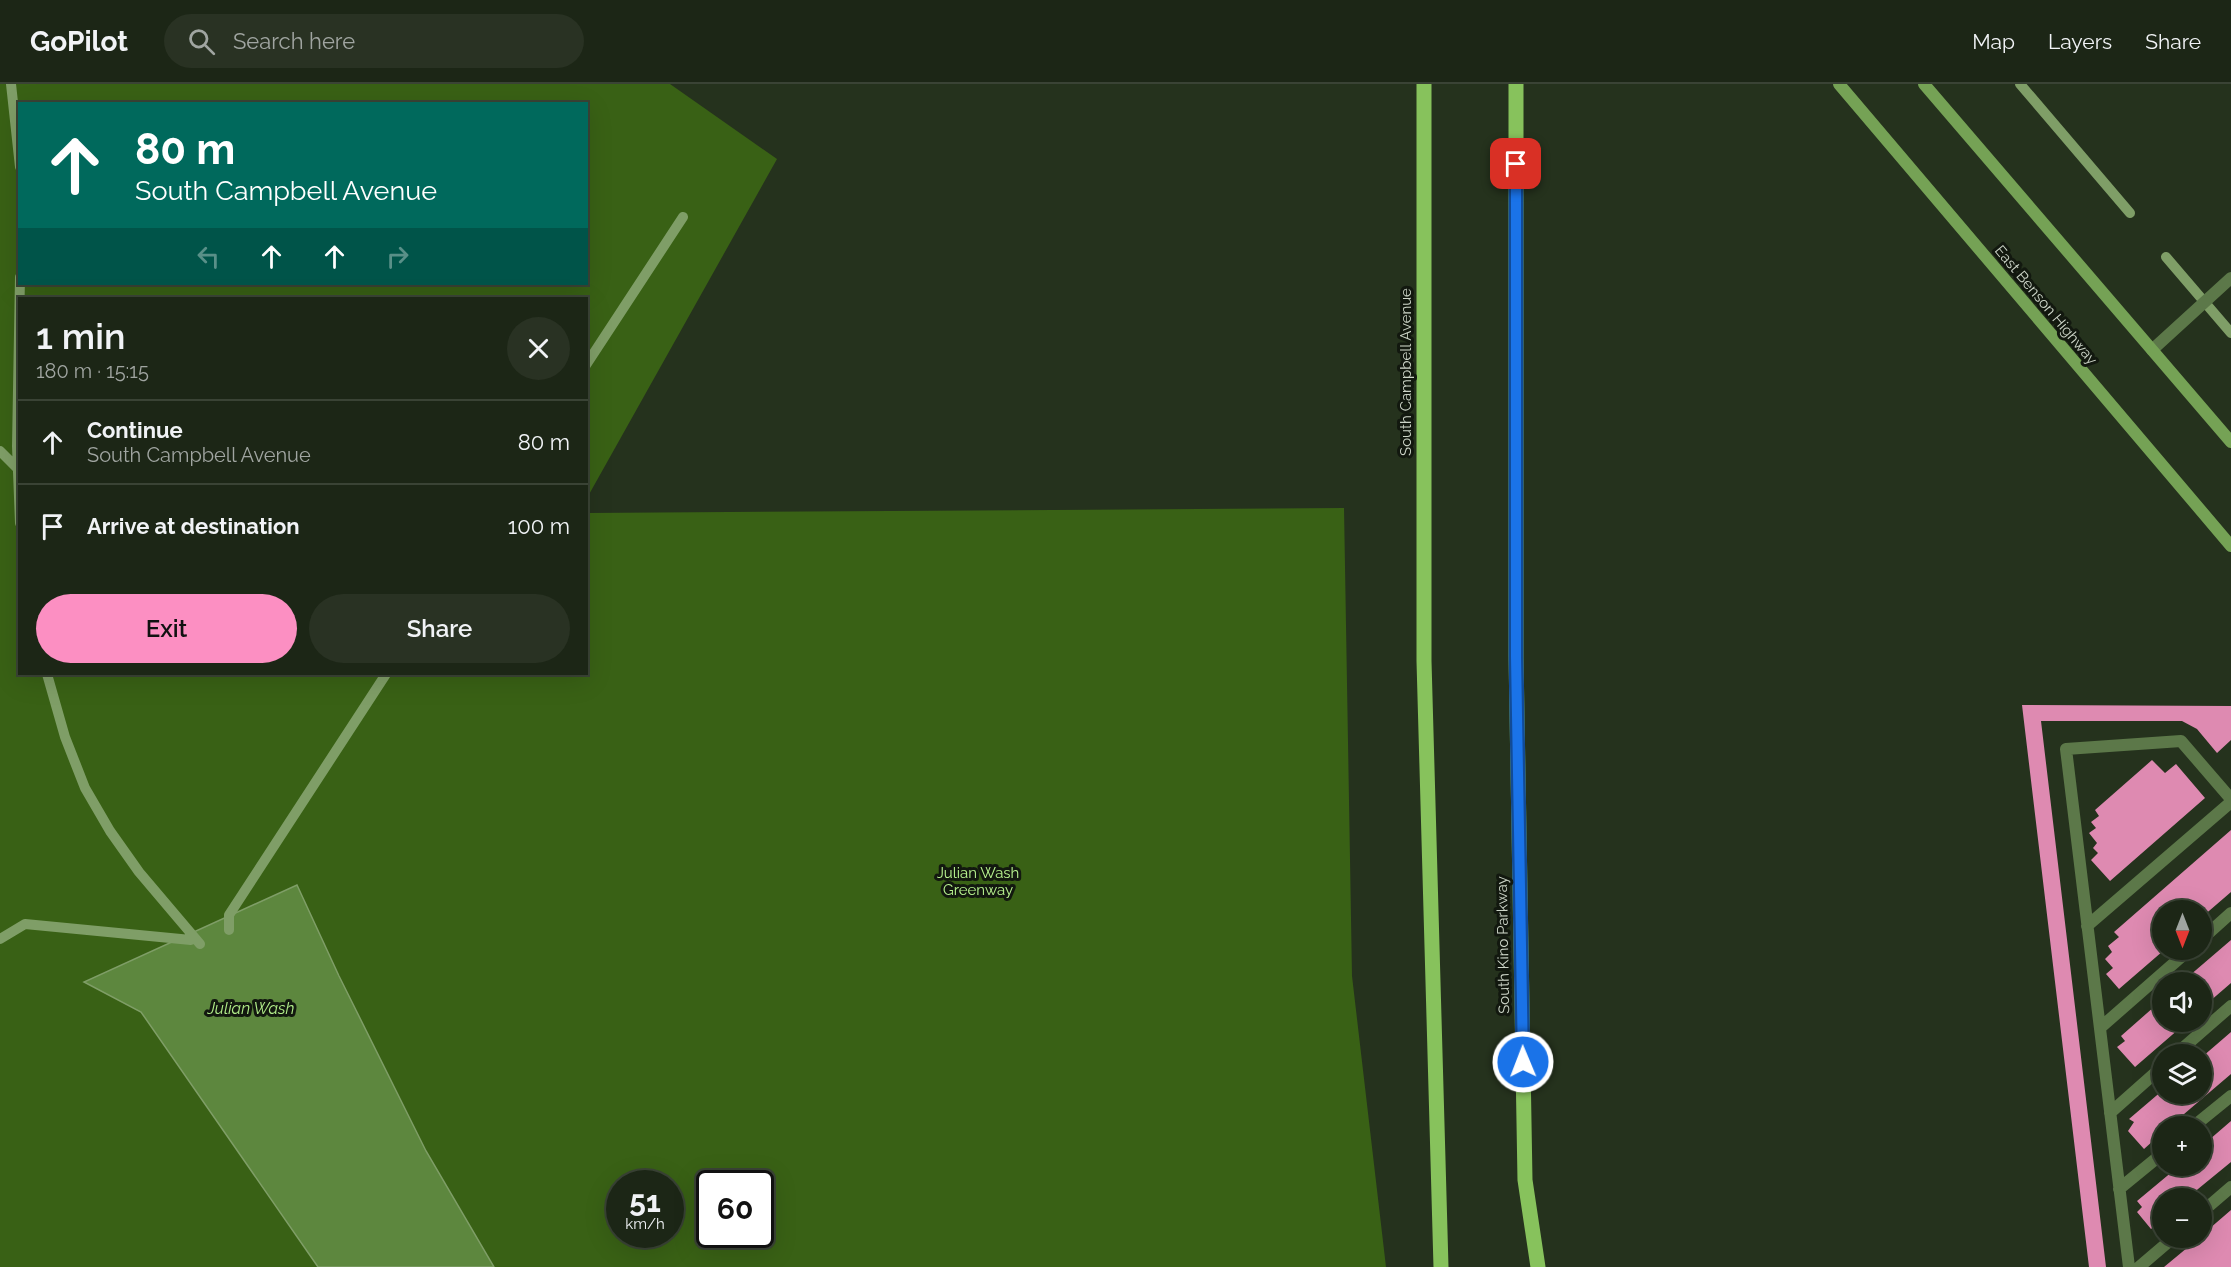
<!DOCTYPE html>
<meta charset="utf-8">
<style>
body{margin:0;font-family:Raleway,sans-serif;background:#293223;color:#f1f3f6;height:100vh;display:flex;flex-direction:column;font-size:22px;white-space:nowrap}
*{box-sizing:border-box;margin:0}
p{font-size:20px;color:#a0a5a1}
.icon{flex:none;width:33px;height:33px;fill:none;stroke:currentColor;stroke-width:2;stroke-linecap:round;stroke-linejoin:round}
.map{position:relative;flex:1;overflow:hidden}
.details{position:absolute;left:18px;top:213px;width:570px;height:378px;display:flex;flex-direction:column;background:#1c2616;border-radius:0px;box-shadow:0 6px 24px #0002,0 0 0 2px #3a4335}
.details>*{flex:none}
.banner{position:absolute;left:18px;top:18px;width:570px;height:183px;border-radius:0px;box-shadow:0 6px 24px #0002,0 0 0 2px #3a4335;background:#00695c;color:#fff;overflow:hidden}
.needle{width:39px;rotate:180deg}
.fabs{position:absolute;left:2152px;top:816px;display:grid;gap:12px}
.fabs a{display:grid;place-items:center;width:60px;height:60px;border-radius:50%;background:#1c2616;box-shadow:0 6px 24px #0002,0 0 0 2px #3a4335;font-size:30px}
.speed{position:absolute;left:606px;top:1086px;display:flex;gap:12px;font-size:30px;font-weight:700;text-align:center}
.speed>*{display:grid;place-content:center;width:78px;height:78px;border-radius:50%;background:#1c2616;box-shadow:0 6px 24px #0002,0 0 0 2px #3a4335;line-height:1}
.speed small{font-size:15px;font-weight:400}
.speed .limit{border:3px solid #111;border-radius:9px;background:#fff;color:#111}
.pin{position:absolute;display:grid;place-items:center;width:51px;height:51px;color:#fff;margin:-26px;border-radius:12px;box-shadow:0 3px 9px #0006}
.me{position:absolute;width:66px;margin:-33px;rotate:359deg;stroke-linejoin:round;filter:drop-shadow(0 0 4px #0008)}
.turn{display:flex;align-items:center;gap:21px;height:126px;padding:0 18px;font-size:27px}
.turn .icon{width:78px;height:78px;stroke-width:2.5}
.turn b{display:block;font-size:42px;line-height:51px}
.lanes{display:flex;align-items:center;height:57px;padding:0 18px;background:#0003;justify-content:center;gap:30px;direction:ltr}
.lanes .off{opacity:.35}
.round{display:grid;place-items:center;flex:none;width:63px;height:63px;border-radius:32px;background:#293223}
.head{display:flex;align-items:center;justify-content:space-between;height:102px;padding:0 18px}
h1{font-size:36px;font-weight:600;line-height:45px}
.button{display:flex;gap:12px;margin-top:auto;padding:12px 18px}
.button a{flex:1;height:69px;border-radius:36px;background:#fc8fc2;color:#111;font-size:24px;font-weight:600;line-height:69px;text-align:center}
.button a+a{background:#293223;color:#f1f3f6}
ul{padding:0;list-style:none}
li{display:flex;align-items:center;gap:18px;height:84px;padding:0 18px;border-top:2px solid #3a4335}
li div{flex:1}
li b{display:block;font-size:22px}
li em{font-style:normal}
header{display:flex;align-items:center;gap:36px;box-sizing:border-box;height:84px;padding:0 30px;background:#1c2616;border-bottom:2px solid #3a4335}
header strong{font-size:28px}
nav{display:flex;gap:33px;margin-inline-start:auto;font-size:21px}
.search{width:420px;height:54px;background:#293223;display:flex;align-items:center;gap:15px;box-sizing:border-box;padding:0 21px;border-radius:33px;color:#a0a5a1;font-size:22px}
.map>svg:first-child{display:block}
.green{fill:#396115;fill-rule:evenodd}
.water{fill:#5d873e;stroke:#7f9e67;stroke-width:1.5}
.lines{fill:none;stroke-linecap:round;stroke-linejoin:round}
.stream{stroke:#7f9e67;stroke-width:10}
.building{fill:#de8ab1}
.lane{stroke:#5c7849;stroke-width:12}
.secondary{stroke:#75a255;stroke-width:12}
.primary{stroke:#87c25c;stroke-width:15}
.route-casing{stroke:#114b97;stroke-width:15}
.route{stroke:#1a73e8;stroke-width:10}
.labels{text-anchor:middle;stroke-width:6;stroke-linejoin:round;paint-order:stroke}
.street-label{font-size:15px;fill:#cdd5c8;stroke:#12180f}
.park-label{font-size:15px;fill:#baf691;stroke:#12180f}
.water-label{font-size:16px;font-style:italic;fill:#b2ee8a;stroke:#12180f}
</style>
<header>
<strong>GoPilot</strong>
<div class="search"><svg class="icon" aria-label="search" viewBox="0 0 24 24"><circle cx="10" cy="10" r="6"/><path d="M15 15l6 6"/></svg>Search here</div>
<nav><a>Map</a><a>Layers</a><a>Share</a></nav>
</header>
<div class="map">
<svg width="2231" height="1183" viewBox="0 0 2231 1183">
<rect width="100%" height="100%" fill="#25321d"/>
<path class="green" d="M0,0H670L777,75L587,414L586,214H20V590H586L587,429L1344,424L1352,892L1386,1183H0ZM20,20H586V200H20ZM620,1100H670V1150H620ZM710,1100H760V1150H710Z"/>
<path class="water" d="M297,801L339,892L426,1067L494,1183H318L141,928L84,898Z"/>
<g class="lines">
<path class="stream" d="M11,0L20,83
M2020,0L2130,129
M2166,173L2231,249
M20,193L17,362L20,439
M586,281L683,133
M0,367L17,384
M47,590L65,653L85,704L110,747L139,788L200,860
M229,846V831L386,590
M0,855L25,840L191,856"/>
</g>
<path class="building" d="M2022,621L2231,622V656L2217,669L2197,645L2182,637H2041L2106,1183H2089Z
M2152,676L2165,689L2176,680L2205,714L2110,797L2091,776L2098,769L2093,764L2097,759L2089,749L2096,744L2091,738L2099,732L2095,726Z
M2231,746V808L2202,833V826H2163V867L2119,905L2106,890L2113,884L2105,875L2112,868L2108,862L2119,853L2114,848Z
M2231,856V899L2202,924V898H2182Z
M2163,915V938H2187L2135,983L2117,963L2125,957L2121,952Z
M2231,948V990L2170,1042H2163V1048L2144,1065L2128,1047L2134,1038L2129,1035L2163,1006V1010H2202V973Z
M2231,1037V1078L2187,1114H2163V1135L2151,1145L2137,1128L2142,1123L2137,1117L2179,1082H2202V1062Z
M2231,1126V1183H2164L2199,1154H2202V1151Z"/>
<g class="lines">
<path class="lane" d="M2152,266L2231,194
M2087,842L2231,718
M2202,855L2231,829
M2100,944L2189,866
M2176,970L2231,922
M2110,1029L2163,982
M2194,1042L2231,1012
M2119,1105L2163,1069
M2202,1128L2231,1103
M2129,1183L2066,665L2181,657L2231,715
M2139,1183L2173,1154"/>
<path class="secondary" d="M1839,0L2231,462
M1924,0L2231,358"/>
<path class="primary" d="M1424,0V577L1441,1183
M1516,0V573L1525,1096L1538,1183"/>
</g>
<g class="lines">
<defs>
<path id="route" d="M1516,80V573L1523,978"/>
</defs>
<use href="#route" class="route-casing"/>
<use href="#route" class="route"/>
</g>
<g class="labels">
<g class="street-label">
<text transform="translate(2046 221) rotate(50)" y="5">East Benson Highway</text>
<text transform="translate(1406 288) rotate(-90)" y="5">South Campbell Avenue</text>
<text transform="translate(1503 861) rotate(-91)" y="5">South Kino Parkway</text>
</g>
<g class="park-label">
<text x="978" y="794">Julian Wash<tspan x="978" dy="17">Greenway</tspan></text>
</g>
<g class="water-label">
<text x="251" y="930">Julian Wash</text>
</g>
</g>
</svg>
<div class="fabs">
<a><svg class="needle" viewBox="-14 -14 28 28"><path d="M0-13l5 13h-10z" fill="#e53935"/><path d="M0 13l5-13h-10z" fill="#a0a5a1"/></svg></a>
<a><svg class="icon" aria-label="sound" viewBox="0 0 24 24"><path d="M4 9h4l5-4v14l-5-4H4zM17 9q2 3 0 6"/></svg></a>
<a><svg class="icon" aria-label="layers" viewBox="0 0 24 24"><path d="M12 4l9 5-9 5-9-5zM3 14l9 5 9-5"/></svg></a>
<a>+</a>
<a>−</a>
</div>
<div class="speed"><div>51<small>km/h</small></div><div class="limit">60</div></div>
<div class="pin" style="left:1516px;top:80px;background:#d93025"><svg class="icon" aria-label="arrive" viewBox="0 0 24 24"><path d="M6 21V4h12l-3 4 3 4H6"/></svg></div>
<svg class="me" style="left:1523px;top:978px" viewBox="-20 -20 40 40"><circle r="17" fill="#1a73e8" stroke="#fff" stroke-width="3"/><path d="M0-11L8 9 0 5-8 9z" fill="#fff"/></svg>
<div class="banner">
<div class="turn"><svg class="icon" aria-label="ahead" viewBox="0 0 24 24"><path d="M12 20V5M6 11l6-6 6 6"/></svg><div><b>80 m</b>South Campbell Avenue</div></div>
<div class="lanes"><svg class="icon off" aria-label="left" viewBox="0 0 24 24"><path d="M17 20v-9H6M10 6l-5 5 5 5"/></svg><svg class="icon" aria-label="ahead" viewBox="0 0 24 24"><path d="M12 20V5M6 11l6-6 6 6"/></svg><svg class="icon" aria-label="ahead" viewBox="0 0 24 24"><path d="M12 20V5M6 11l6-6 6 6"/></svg><svg class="icon off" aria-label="right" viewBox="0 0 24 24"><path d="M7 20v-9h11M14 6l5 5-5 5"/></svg></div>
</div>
<section class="details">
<div class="head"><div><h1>1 min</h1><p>180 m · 15:15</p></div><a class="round"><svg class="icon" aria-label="close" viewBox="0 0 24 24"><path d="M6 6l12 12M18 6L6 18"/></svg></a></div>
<ul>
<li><svg class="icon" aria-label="ahead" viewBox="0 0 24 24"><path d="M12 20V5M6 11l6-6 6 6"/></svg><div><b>Continue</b><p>South Campbell Avenue</p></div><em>80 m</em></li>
<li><svg class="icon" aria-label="arrive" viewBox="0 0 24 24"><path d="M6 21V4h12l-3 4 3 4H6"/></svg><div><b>Arrive at destination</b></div><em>100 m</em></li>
</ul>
<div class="button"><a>Exit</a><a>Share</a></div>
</section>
</div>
